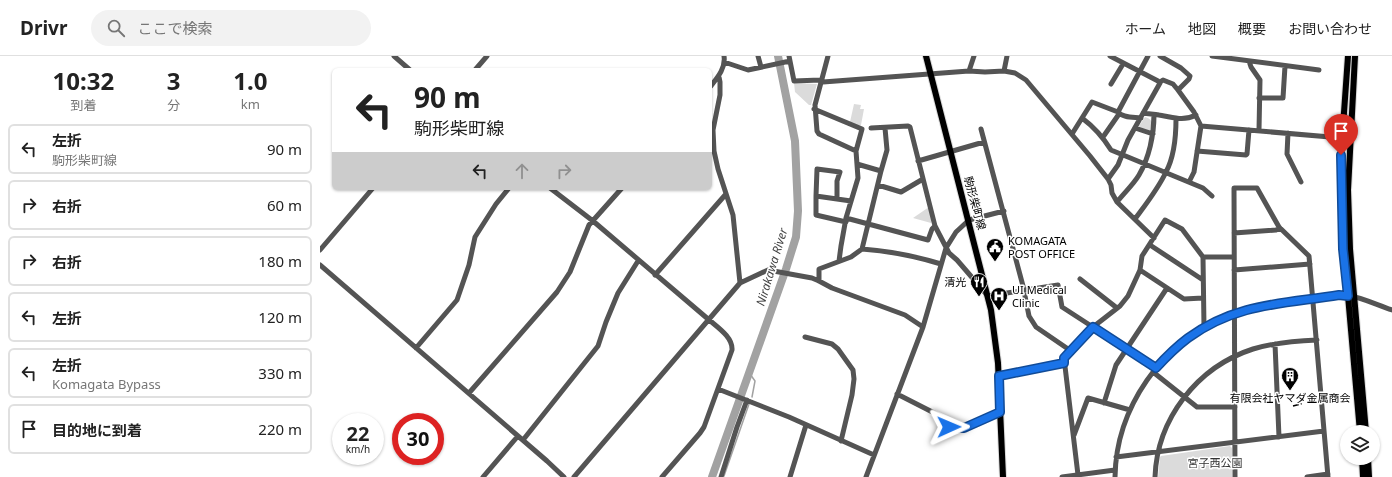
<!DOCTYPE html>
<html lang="ja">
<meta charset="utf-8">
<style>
body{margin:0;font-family:"Noto Sans","Noto Sans JP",sans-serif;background:#f2f2f2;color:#222;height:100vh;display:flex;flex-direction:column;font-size:15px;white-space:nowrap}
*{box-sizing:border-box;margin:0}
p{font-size:13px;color:#767676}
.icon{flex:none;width:22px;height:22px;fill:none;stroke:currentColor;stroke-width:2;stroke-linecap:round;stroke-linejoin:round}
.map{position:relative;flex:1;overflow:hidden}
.details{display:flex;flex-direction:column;background:#fff;width:320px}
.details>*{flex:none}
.hud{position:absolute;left:12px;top:12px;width:380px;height:122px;border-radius:6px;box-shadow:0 1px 3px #0004;background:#fff;color:#222;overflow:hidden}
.fabs{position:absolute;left:1020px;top:369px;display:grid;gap:8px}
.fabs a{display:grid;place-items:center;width:40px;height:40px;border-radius:50%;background:#fff;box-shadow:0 1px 3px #0004;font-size:20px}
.speed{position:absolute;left:12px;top:357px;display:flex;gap:8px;font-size:20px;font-weight:700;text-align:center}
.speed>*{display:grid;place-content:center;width:52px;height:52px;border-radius:50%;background:#fff;box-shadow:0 1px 3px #0004;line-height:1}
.speed small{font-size:10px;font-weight:400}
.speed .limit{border:6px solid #d22;background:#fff;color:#111}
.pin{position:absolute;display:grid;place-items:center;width:34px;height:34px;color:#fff;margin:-41px -17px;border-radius:50% 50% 50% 0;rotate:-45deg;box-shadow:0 0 4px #0007}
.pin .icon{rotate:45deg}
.me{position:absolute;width:44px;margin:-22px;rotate:89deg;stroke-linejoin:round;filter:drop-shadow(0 0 3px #0008)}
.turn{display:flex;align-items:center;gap:14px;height:84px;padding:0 16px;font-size:18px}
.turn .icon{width:52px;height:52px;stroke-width:2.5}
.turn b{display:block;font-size:28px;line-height:34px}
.lanes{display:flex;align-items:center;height:38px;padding:0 16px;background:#0003;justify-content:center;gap:20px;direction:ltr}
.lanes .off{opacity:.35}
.eta{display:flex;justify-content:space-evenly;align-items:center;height:68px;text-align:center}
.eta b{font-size:24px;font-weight:700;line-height:28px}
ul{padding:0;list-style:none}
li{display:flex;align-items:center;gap:12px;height:50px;margin:0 8px 6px;padding:0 8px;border:2px solid #e0e0e0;border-radius:6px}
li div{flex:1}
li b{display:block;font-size:15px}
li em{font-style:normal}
header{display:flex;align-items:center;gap:24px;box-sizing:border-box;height:56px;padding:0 20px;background:#fff;border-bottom:1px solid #e0e0e0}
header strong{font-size:19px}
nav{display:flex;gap:22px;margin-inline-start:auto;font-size:14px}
.search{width:280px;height:36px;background:#f2f2f2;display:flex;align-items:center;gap:10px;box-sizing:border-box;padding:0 14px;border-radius:22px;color:#767676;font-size:15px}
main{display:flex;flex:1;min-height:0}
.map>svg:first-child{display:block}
.green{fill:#dbdbdb}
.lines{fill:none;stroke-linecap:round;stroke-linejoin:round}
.stream{stroke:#a2a2a2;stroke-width:1.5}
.river{stroke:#a2a2a2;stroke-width:8}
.major-casing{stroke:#dbdbdb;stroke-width:8}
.minor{stroke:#545454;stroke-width:5}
.major{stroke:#000;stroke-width:6}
.rail{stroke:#000;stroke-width:1.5;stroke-dasharray:6 2 1 2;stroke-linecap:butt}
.route-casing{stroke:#114b97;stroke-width:10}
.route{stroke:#1a73e8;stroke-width:7}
.labels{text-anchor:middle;stroke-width:3;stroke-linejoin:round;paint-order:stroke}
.street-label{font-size:11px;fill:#000;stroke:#fff}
.poi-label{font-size:11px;fill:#000;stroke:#fff;text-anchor:start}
.park-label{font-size:11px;fill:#323232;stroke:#fff}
.water-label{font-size:12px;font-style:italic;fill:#434343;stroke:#fff}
</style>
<header>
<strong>Drivr</strong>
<div class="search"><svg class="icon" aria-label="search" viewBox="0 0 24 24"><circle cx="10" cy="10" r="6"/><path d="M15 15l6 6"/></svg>ここで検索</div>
<nav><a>ホーム</a><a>地図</a><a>概要</a><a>お問い合わせ</a></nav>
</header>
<main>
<section class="details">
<div class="eta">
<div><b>10:32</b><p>到着</p></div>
<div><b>3</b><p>分</p></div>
<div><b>1.0</b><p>km</p></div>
</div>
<ul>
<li><svg class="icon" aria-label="left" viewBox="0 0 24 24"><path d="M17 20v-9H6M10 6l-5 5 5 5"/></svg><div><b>左折</b><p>駒形柴町線</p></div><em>90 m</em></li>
<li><svg class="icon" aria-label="right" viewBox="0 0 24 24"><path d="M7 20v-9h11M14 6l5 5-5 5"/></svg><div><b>右折</b></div><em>60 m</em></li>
<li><svg class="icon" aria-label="right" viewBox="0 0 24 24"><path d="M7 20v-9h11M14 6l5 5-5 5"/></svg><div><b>右折</b></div><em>180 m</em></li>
<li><svg class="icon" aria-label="left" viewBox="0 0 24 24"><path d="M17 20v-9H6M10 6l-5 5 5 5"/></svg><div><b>左折</b></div><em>120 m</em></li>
<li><svg class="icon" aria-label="left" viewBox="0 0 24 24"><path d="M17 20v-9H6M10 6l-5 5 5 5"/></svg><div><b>左折</b><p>Komagata Bypass</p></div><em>330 m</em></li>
<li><svg class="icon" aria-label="arrive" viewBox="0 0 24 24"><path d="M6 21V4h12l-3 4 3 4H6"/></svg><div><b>目的地に到着</b></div><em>220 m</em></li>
</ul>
</section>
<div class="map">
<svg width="1072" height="421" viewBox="0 0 1072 421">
<rect width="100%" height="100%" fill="#fff"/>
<path class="green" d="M474,27L497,28L491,49H489L475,36Z
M534,48L541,49L540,53H544L541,69L539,70L530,66Z
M825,61C833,63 832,67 832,75L830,76L820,73L819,70Z
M609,151L612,164L611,167L593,162Z
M910,390L912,392V421H838L840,401L841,400Z"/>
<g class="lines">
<path class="stream" d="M430,318L435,325L432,341
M404,420L429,348"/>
<path class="river" d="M392,421L466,213L476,181L478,155L475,85L458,0"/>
<defs>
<path id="major" d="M606,0L671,254L678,307L683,421
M1028,0L1021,99V136L1023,193L1028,240L1040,376
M1035,0L1028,134L1030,193L1046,376
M1042,402L1043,421
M1048,402L1049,421"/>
</defs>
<use href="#major" class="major-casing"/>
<path class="minor" d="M74,0L90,14
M438,0L441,11
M469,0L474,25L500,24L503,26L649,15L665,16L684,15L695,17L706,24L770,100L788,123L791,129L792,137L797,146L834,182
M508,0L495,49L497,75L499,78L536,95
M840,0L861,12L870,20L869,23L858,34
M892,0L999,14
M929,5L931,11L940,24L939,74
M404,6L428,14L470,5
M155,14L167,0
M649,15L654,0
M684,15L687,0
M399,21L400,26V39L393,74L394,95L398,113L413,159L420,227
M840,26L843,24L853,28L858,34L874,56L881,70L874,116L869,126
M791,28L803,8
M390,31C397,22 406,12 404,0
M939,42H963L965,10
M494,53L542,73L536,95L538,122L526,162L521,190L519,205
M798,56L828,0
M823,57C829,58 834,58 839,59C853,61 862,66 876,59
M762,62C774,71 783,81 791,94L883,132L892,140
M881,70L1022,82
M551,72L588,70L590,71L615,170L629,197L637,204L668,240L738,229L742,251L836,312
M815,72L833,78
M661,73L703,230L709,260L716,271L751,295
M968,77L967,98L981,126
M752,78L772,46L798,56C803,62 813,61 821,62
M783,81L799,58
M877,95L926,99L927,98L929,74
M598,105L664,86
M537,108L561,115L567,94L565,72
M788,123L798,109L808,84L840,27L838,25L790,0
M558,129L581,136L603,123
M230,132L273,165L388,263C397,271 413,281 412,294L384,371L380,377L342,421
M496,140V159L526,166
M517,143V125L520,116L497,113L496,140L531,145
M797,146C804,137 813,129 819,119C829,102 834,79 834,59
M526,162L608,184L612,173L615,170
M815,163C826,148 838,133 846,116C854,101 856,80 856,63
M914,177L956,174L960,172
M830,189L883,224
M542,193L561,115
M0,194L53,132
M883,201H914
M0,209L227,405L244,421
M820,214L864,243L883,242
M914,214L990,208
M335,219L406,138
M760,223L797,252
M499,225V213L531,201L542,193C569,195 595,200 621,208
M485,281L512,288L518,293L533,314L534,323L532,339L521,385
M955,288L959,381
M96,292L137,244L149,209L155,181L176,148L189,132
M833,316L877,351H915
M679,320L744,307
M398,333L469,361L554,399
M149,337L237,236L250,216L269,169L302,132
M577,338L630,365L629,371C649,375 663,363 680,355
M784,347L796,309L847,232
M754,379L768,342L810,354
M203,384L278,290L286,266L298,237L318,205
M796,401L1004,375
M758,419L744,302L773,271L800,250L808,240L820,214L822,200L845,164L862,173L883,201L884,271
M163,421L198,380
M254,421L420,227L448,214L492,222L499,225L512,232L585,259L603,271
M401,421L417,371L427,344
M470,421L486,369
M546,421L603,271L626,192L636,176L649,164L684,155
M742,421L795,414
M795,421C796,352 842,286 906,260C928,251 951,248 975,245C987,244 1015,237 1026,239C1041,241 1057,249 1072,254
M835,421C837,363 877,311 933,293C953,287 975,285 997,284
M915,421L914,132H937L959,171L989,200L1008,421
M987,421L1008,418"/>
<use href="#major" class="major"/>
<path class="rail" d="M973,350L981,348V340"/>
</g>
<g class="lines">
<defs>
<path id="route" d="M629,371L644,372L680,356L679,320L744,307V302L773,271L836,312C846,301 856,291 868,282C916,247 963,248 1019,239L1028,240L1023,193L1021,99"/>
</defs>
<use href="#route" class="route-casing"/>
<use href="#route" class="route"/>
</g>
<defs>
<symbol id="civic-pin" viewBox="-11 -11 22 30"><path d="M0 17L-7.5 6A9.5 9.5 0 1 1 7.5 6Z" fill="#000" stroke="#fff"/><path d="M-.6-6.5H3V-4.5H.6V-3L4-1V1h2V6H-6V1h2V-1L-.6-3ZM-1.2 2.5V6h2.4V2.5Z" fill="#fff"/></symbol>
<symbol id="restaurant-pin" viewBox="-11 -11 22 30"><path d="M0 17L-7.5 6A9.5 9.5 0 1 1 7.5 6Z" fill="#000" stroke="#fff"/><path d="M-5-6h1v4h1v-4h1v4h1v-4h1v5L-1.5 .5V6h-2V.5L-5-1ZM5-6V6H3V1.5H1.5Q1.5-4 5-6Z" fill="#fff"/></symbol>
<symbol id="hospital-pin" viewBox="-11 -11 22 30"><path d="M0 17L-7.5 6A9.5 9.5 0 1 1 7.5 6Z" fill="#000" stroke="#fff"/><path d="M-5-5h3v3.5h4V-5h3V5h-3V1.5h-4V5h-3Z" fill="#fff"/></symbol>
<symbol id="building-pin" viewBox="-11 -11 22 30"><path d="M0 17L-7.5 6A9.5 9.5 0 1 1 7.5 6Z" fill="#000" stroke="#fff"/><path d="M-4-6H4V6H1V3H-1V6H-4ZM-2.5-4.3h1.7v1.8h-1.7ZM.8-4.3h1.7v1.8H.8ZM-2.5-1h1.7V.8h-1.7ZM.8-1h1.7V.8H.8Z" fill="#fff"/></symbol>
</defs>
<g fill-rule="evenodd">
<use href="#civic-pin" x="665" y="181" width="20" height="27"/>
<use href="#restaurant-pin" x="649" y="216" width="20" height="27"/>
<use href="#hospital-pin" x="669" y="230" width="20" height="27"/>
<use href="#building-pin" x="960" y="310" width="20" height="27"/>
</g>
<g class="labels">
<g class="street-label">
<text transform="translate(655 147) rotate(75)" y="4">駒形柴町線</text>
</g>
<g class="poi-label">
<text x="688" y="189">KOMAGATA<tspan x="688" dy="13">POST OFFICE</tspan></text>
<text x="646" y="230" text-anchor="end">清光</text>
<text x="692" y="238">UI Medical<tspan x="692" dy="13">Clinic</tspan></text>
<text x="970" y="346" text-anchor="middle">有限会社ヤマダ金属商会</text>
</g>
<g class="park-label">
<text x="895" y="411">宮子西公園</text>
</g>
<g class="water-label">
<text transform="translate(452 211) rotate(-73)" y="4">Nirakawa River</text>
</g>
</g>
</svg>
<div class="fabs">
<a><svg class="icon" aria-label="layers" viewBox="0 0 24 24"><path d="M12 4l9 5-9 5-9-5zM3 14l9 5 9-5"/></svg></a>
</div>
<div class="speed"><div>22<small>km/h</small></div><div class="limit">30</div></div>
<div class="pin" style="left:1021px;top:99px;background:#d93025"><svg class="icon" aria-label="arrive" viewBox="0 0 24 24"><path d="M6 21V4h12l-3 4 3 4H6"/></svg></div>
<svg class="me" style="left:629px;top:371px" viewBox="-20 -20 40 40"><path d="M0-17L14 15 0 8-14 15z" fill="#1a73e8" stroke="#fff" stroke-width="4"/></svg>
<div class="hud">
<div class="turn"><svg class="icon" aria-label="left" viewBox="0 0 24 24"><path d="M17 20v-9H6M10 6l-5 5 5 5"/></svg><div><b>90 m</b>駒形柴町線</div></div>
<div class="lanes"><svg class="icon" aria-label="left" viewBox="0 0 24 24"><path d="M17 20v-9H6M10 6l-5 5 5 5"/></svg><svg class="icon off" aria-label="ahead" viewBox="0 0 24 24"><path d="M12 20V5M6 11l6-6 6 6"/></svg><svg class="icon off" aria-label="right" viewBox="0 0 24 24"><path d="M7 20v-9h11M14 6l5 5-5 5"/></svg></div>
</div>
</div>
</main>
